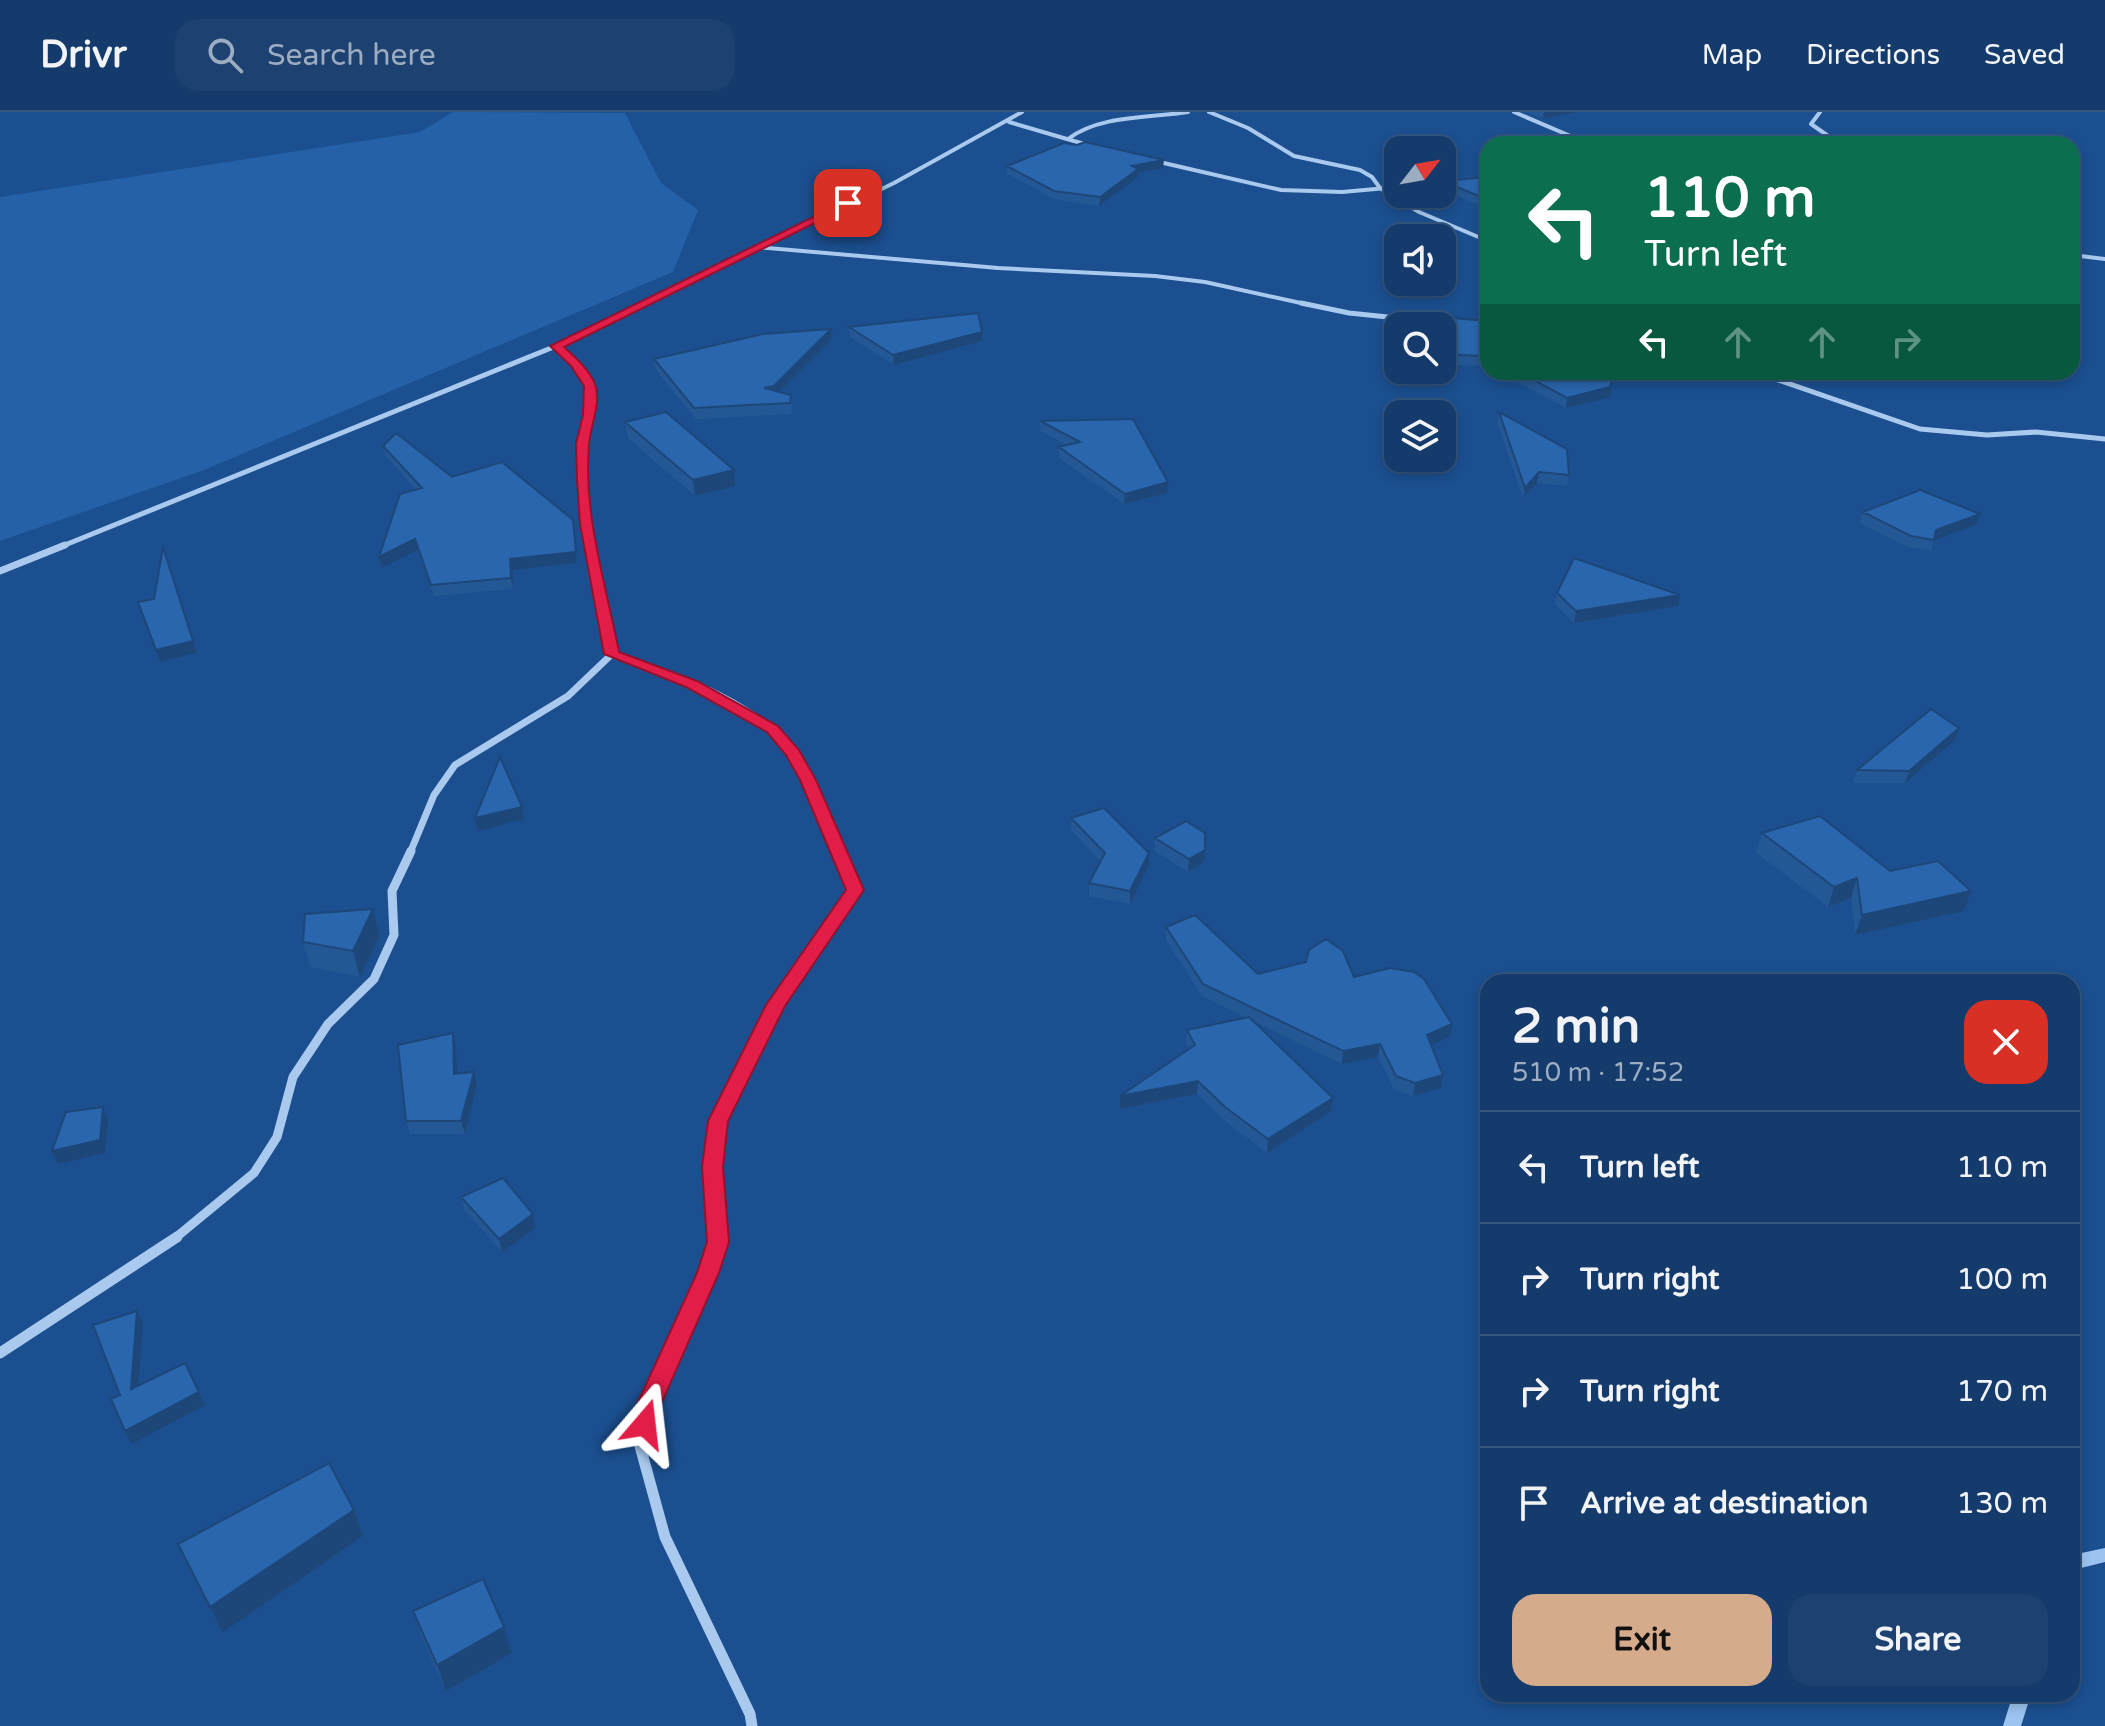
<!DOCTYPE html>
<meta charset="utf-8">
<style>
body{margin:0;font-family:"Varela Round",sans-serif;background:#1d4271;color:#f1f3f6;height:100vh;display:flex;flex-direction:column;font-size:30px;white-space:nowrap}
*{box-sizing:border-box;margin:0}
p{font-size:26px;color:#9dadc1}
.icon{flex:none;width:44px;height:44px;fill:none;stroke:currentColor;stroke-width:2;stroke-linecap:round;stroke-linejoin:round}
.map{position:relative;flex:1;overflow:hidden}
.sheet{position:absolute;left:1480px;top:862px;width:600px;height:728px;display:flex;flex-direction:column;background:#143b6b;border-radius:24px;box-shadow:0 4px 12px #0003,0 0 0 2px #33557e}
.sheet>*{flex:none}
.banner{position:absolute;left:1480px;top:24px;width:600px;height:244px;border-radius:24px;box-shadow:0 4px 12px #0003,0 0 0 2px #33557e;background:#0b6e4f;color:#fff;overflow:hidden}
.needle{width:52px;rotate:59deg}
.buttons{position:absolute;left:1384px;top:24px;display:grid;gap:16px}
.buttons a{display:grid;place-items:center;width:72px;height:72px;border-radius:16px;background:#143b6b;box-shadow:0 4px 12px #0003,0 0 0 2px #33557e;font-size:40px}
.pin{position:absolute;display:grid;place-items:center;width:68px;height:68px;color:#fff;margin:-34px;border-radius:16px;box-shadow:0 4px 12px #0006}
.me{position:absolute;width:88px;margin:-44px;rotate:17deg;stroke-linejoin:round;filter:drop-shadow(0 0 6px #0008)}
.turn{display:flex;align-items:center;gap:28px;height:168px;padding:0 32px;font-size:36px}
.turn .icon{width:104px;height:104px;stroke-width:2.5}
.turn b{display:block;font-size:56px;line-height:68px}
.lanes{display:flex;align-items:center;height:76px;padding:0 32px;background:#0003;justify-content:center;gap:40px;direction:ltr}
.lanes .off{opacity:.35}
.round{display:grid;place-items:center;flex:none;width:84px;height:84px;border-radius:24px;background:#1d4271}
.overview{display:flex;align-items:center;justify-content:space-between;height:136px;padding:0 32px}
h1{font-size:48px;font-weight:700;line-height:60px}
.button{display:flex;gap:16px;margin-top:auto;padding:16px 32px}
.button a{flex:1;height:92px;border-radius:24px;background:#d6ab8b;color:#111;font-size:32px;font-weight:700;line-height:92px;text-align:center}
.button a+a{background:#1d4271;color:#f1f3f6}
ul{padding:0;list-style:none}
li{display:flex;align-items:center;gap:24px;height:112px;padding:0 32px;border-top:2px solid #33557e}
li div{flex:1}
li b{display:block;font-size:30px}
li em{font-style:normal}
header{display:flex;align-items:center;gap:48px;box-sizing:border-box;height:112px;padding:0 40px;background:#143b6b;border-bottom:2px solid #33557e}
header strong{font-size:38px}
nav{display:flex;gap:44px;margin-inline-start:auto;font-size:28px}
.search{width:560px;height:72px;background:#1d4271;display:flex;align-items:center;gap:20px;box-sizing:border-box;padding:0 28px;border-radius:24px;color:#9dadc1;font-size:30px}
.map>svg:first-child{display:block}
.green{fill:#2461a8}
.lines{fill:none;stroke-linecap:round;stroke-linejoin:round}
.stream{fill:#9cc4f0;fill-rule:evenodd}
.street-far4{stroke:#a9c9ee;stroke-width:4}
.street-far3{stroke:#a9c9ee;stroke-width:5}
.street-far2{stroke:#a9c9ee;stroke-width:7}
.street-far1{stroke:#a9c9ee;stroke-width:9}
.street{stroke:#a9c9ee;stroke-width:11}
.wall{fill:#245895}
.shaded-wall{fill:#1d4779}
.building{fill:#2a66ad;stroke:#1d4779;stroke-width:2}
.route{fill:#e11d48;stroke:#92132f;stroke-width:2}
</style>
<header>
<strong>Drivr</strong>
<div class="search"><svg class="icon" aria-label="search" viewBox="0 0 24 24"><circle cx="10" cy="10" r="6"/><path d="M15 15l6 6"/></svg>Search here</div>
<nav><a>Map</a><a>Directions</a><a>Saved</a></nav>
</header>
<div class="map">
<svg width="2105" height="1614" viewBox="0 0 2105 1614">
<rect width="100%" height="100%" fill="#1b4f8f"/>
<path class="green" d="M453,0L625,1L661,71L698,98L673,160L204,358L0,429V85L420,20Z"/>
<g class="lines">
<path class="stream" d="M2105,1436V1450L2081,1456L2078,1461L2072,1463V1443Z
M2013,1582H2031L2021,1614H2003Z"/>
<path class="street-far4" d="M1209,0L1248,16L1294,44L1360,58L1372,65L1380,76L1419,100L1488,129
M1514,0L1589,32
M1820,0L1811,12L1837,30L1830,32
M1009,10L1091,34
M1068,27C1099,3 1150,6 1188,0
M1155,49L1281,78L1342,80L1398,75
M757,135L998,156L1155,164L1205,170L1310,193
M2072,143L2105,147
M642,193L894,71L1022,0"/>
<path class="street-far3" d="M1301,191L1349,201L1446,211
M556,234L576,252L590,274V303L582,332L591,435
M1755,260L1920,317L1987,323L2036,320L2105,327
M60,435L556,234L646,191"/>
<path class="street-far2" d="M591,433L612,542C675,564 751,586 793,641C815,670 827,707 840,741
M0,459L65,433
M410,741L434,683L455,653L568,584L612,542"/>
<path class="street-far1" d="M174,1127L254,1061L277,1025L293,965L328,912L374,867L394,823L392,779L411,739
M718,1127L713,1055L718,1009L776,893L855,778L839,739"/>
<path class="street" d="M718,1125L708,1161L650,1290L640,1334L665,1425L750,1602L752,1614
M0,1241L177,1125"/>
</g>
<path class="wall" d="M1527,0H1577L1543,7Z
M1007,54L1163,56L1138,61V65L1099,94L1054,87L1007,62Z
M1488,65V97L1442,77L1443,69Z
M1439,205L1488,209V254L1481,250L1479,254L1442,252V214H1438Z
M849,215L982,220V229L894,253L850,225Z
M831,217L832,227L779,280L792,293L791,302L696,307L655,257L654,247Z
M1499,260H1615L1609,286L1566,296Z
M1499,300L1569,363L1567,374L1537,371L1523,386L1497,311Z
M1133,307L1167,381L1124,392L1059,346V335L1067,333L1040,319V309Z
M625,310L735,374L695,384L628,326Z
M383,334L574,419L577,451L513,458V477L434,484L418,438L382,456L379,445L416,378L386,344Z
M1863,400L1976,413L1934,428L1931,439L1908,435L1860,411Z
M1557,481L1680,483L1678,494L1574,511L1555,492Z
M1955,628L1905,671H1853L1857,658Z
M1071,706L1149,741V753L1130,792L1089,784V771L1100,749L1071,718Z
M1762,721L1890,759L1964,799L1855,823L1851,786L1828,795L1756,741Z
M1155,726L1204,750L1188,760L1155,739Z
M373,797L380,823L360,865L310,855L303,830Z
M1166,815L1258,862L1354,865L1450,925L1431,933L1441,976L1413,984L1394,977L1378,945L1342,952L1253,909L1331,999L1267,1041L1224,1008L1197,982L1120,997V984L1190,937L1186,931L1187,918L1247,906L1202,884L1166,828Z
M453,921L456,934L457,962L477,973L465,1022H410L406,1009Z
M461,1085L533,1102L536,1116L502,1140L464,1098Z
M354,1398L363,1424L222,1521L178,1432Z
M413,1499L504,1515L512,1541L446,1579L422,1526Z"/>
<path class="shaded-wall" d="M1544,0H1577L1543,7Z
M1164,48L1163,56L1138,61V65L1099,94L1100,85L1132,54Z
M831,217L832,227L775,284L764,276Z
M982,220V229L894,253L893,243Z
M1615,260L1609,286L1566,296L1567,286Z
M734,358L735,374L695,384L693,368Z
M1539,360L1537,371L1523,386L1525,376Z
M1168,370L1167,381L1124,392L1125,382Z
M1980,402L1976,413L1933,429L1936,418Z
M573,408L577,451L513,458V477L511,466L510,447Z
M415,427L418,438L382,456L379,445Z
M1680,483L1678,494L1574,511L1576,499Z
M193,529L197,541L160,550L156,538Z
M1959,616L1955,628L1905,671L1909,659Z
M522,695L524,707L478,719L475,706Z
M1205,738L1204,750L1188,760L1189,747Z
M1149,741V753L1130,792V779Z
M1857,766L1851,786L1828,795L1834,775Z
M1971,779L1964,799L1855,823L1862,803Z
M373,797L380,823L360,865L353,839Z
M1452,912L1450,925L1425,936L1427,923Z
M453,921L456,934L458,975L454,962Z
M1380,932L1378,945L1342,952L1343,939Z
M474,960L477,973L465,1022L461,1009Z
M1443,963L1441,976L1413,984L1415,971Z
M1198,969L1197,982L1120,997V984Z
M1333,986L1331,999L1267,1041L1268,1027Z
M103,995L108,1008L105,1041L58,1052L52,1039Z
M533,1102L536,1116L502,1140L499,1127Z
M137,1199L143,1212L137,1291L131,1277Z
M199,1280L205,1293L132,1332L125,1319Z
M354,1398L363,1424L222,1521L210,1495Z
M504,1515L512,1541L446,1579L437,1553Z"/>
<path class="building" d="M1085,30L1164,48L1132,54L1138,57L1100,85L1054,79L1007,54L1064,31L1077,33Z
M1488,65V88L1443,69Z
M978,201L982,220L893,243L849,215Z
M1439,205L1488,209V230L1486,233H1488V244L1482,241L1480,244L1442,242V214H1439Z
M831,217L774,274L764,276L791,283L790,291L694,296L654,247L763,222Z
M1519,260H1614L1610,275L1567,286Z
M666,300L734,358L693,368L625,310Z
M1499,300L1567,337L1569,363L1539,360L1525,376Z
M1133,307L1168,370L1125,382L1059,335L1080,330L1040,309Z
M396,321L452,365L502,350L573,408L576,440L510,447L511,466L431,473L415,427L379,445L400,382L422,376L383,334Z
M1920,378L1980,402L1936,418L1934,428L1911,424L1863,400Z
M163,435L193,529L156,538L138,490L154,487Z
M1574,446L1680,483L1576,499L1557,481Z
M1931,597L1959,616L1909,659L1857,658Z
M500,645L522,695L475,706Z
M1104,696L1149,741L1130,779L1089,771L1105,741L1071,706Z
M1820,704L1890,759L1938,749L1971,779L1862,803L1857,766L1834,775L1762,721Z
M1186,709L1205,721V738L1189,747L1155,726Z
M373,797L353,839L303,830L305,802Z
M1195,803L1258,862L1306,850L1309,838L1326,827L1343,839L1354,865L1390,856L1414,860L1424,867L1452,912L1427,923L1443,963L1415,971L1396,964L1380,932L1343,939L1203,872L1166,815Z
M1249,905L1333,986L1268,1027L1225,995L1198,969L1120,984L1195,933L1187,918Z
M453,921L454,962L474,960L461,1009H406L398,933Z
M103,995L100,1028L52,1039L66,1000Z
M503,1066L533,1102L499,1127L461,1085Z
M137,1199L131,1277L185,1251L199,1280L125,1319L111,1287L120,1283L93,1213Z
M329,1351L354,1398L210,1495L178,1432Z
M483,1467L504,1515L437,1553L413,1499Z"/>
<path class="route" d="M848,88L851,93L564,235C575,245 589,257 595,272C602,291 590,314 589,333C583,401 606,473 619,540L697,569L778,614L799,638L816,668L864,778L785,894L728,1009L723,1055L729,1130L719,1161L662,1290L654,1319L645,1322L636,1319L633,1312L638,1290L697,1161L707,1130L702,1055L708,1009L766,893L846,778L800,668L786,643L767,620L686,575L604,542L580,412L577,366L576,332L583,303L584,274L571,254L550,234Z"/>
</svg>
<div class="buttons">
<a><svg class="needle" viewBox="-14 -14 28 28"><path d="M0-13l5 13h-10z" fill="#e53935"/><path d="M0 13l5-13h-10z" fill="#9dadc1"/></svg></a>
<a><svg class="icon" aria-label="sound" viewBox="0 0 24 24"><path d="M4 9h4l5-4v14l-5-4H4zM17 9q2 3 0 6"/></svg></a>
<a><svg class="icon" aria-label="search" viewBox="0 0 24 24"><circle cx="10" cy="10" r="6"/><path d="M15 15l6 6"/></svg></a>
<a><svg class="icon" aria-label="layers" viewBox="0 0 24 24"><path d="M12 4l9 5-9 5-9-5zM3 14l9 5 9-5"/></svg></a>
</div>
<div class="pin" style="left:848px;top:91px;background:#d93025"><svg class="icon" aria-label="arrive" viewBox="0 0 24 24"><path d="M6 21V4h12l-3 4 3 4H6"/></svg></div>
<svg class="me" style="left:645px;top:1312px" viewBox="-20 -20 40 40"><path d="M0-17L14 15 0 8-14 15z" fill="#e11d48" stroke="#fff" stroke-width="4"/></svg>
<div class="banner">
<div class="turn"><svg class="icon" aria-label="left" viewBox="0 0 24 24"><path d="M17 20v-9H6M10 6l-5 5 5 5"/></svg><div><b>110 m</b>Turn left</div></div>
<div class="lanes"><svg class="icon" aria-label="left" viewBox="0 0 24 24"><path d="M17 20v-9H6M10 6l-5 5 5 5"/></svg><svg class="icon off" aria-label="ahead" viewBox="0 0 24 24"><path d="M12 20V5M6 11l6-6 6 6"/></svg><svg class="icon off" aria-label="ahead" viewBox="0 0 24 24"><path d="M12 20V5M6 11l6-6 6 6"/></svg><svg class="icon off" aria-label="right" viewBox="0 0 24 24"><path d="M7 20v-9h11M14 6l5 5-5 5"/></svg></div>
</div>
<section class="sheet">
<div class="overview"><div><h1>2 min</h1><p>510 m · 17:52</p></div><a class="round" style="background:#d93025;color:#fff"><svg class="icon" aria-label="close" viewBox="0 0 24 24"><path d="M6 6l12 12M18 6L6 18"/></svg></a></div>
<ul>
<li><svg class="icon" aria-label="left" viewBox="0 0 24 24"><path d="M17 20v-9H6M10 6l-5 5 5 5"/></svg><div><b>Turn left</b></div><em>110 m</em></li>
<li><svg class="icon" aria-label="right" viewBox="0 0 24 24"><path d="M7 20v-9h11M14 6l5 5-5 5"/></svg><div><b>Turn right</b></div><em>100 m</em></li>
<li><svg class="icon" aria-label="right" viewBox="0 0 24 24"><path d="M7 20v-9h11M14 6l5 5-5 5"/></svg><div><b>Turn right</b></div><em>170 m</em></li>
<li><svg class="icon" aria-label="arrive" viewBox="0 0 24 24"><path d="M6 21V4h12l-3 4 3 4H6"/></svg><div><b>Arrive at destination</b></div><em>130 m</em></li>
</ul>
<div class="button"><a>Exit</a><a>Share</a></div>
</section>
</div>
